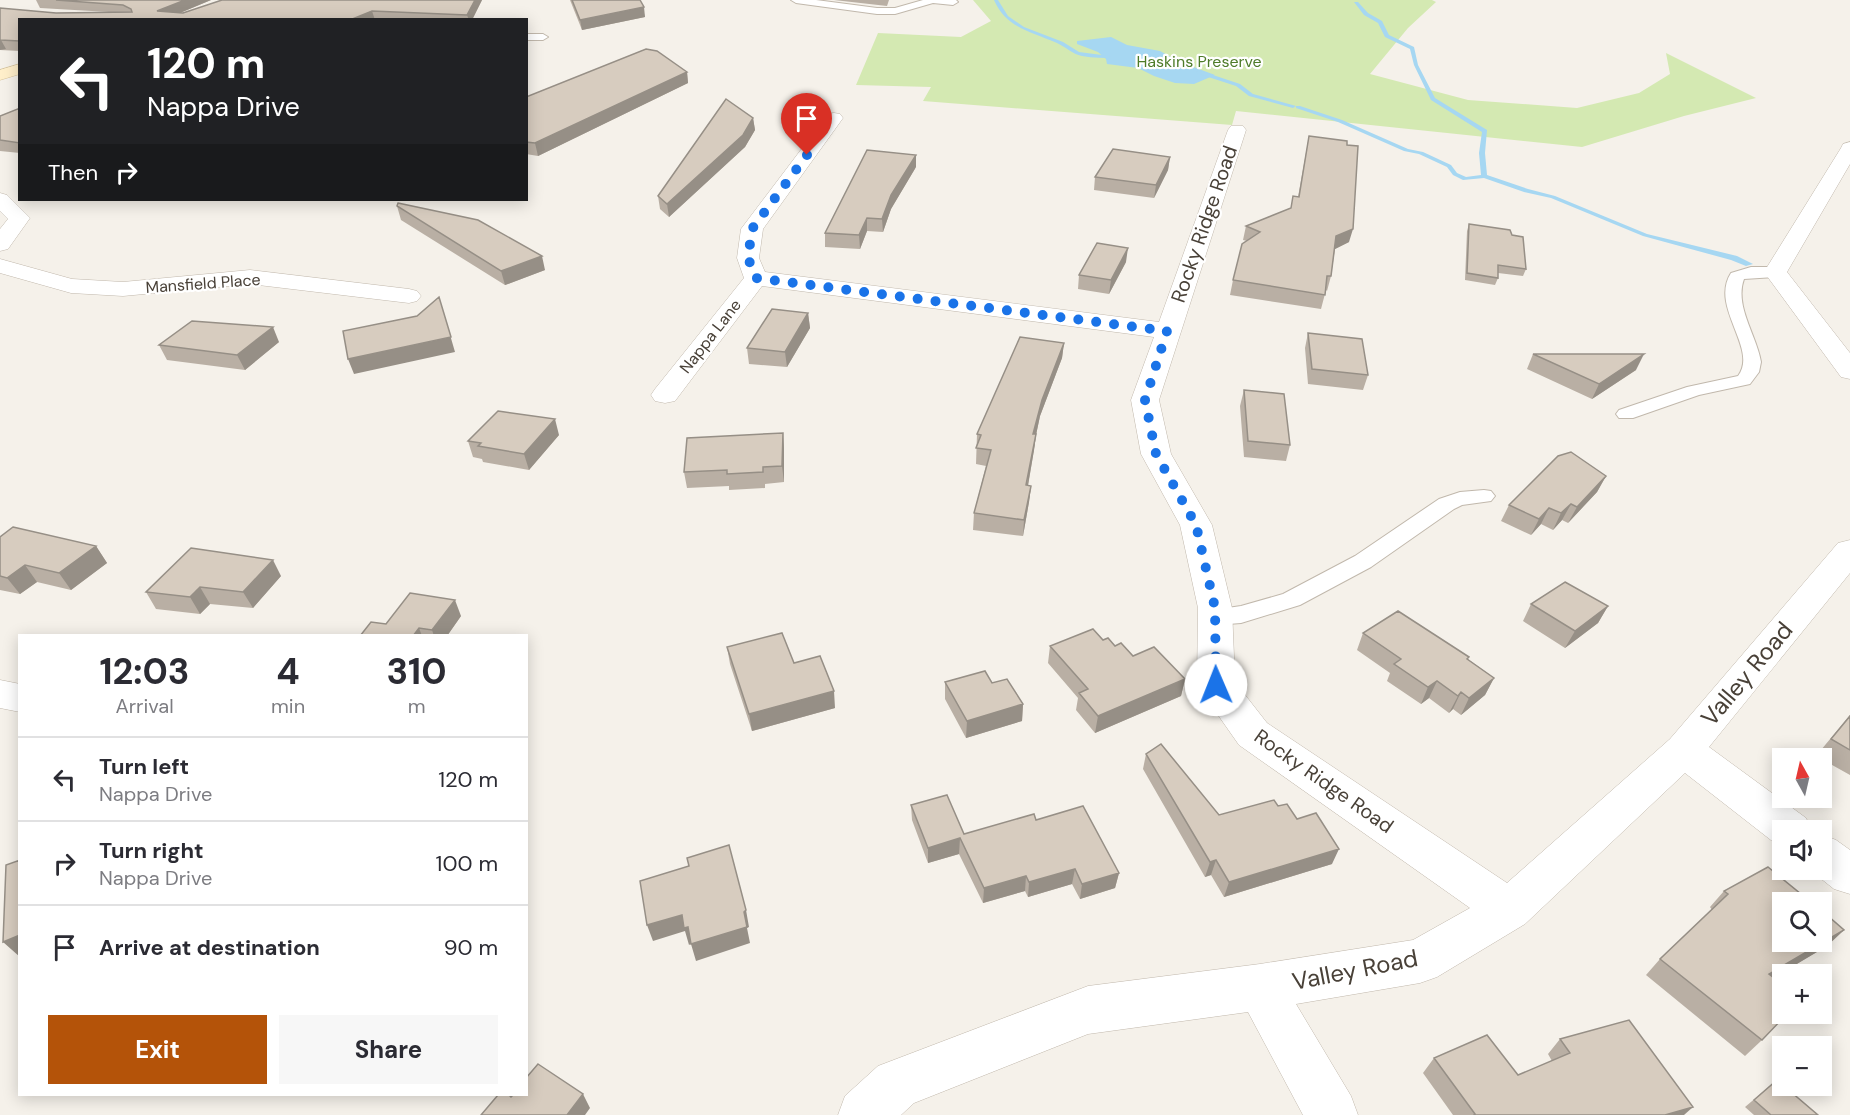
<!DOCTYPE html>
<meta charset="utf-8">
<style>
body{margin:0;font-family:"DM Sans",sans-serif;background:#f7f7f7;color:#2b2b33;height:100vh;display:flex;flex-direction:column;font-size:22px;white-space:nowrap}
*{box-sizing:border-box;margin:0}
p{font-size:20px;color:#7c7c81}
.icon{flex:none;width:33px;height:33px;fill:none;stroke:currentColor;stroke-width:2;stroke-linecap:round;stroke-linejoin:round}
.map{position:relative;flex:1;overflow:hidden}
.drawer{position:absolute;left:18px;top:634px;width:510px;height:462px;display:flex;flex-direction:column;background:#fff;border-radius:0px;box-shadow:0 3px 15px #0003}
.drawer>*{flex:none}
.hud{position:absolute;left:18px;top:18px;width:510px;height:183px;border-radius:0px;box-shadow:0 3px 15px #0003;background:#202124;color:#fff;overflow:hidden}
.needle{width:39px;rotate:352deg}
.controls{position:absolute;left:1772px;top:748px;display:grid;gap:12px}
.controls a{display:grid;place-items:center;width:60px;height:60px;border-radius:0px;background:#fff;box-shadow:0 3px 15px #0003;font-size:30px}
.pin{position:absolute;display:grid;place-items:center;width:51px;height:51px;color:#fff;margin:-62px -26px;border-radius:50% 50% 50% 0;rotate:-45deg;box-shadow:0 0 6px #0007}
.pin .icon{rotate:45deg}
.me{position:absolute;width:66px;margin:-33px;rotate:359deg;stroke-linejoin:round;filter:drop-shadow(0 0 4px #0008)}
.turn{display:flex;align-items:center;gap:21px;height:126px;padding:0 30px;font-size:27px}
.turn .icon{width:78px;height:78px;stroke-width:2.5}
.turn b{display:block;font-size:42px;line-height:51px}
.then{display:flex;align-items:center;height:57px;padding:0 30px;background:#0003;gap:12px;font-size:22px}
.eta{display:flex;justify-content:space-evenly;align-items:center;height:102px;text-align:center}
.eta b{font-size:36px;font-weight:700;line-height:42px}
.cta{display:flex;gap:12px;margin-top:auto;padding:12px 30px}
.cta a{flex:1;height:69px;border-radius:0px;background:#b45309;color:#fff;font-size:24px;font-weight:700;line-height:69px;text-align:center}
.cta a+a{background:#f7f7f7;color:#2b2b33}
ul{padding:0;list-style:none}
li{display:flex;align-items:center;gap:18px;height:84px;padding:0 30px;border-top:2px solid #e1e1e2}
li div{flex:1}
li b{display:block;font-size:22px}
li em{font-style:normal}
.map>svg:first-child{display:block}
.green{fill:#d4e9b2}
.water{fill:#a6d7f2}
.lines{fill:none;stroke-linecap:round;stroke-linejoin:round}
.stream{fill:#a6d7f2;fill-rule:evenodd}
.service-casing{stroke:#c1b8ac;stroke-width:2}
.minor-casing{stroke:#c1b8ac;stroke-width:1}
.secondary-casing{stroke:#d5c299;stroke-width:1}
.service{fill:#fff;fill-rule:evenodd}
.minor{fill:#fff;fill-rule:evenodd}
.secondary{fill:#ffefca;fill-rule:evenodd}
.wall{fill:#b9afa4}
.shaded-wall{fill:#968f86}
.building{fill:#d7ccbf;stroke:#968f86;stroke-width:1.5}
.route{stroke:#1a73e8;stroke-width:10;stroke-dasharray:0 18}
.labels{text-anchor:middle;stroke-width:4.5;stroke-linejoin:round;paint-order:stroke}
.far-park-label{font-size:16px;fill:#4e7c29;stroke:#fff}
.far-street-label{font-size:16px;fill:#494138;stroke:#fff}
.street-label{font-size:20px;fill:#494138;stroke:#fff}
.near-street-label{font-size:24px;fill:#494138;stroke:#fff}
</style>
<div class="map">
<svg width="1850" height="1115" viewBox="0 0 1850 1115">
<rect width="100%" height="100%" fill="#f5f1ea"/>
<path class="green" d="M973,0H1432L1436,2L1408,28L1370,74L1468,100L1577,108L1639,93L1670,74L1666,53L1756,98L1684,116L1582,147L1236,111L1232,125L923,101L931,87L856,85L878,33L961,37L991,21Z"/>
<path class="water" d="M1111,37L1127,45L1160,51L1180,62L1215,75L1194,84L1175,83L1154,76L1138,68L1107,64L1106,59L1098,52L1077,44V41Z"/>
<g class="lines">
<path class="stream" d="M994,0H998L1008,16L1024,27L1063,42L1079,52L1117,57L1115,58C1104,58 1093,58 1082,56C1072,54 1066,47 1057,43C1032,32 1006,28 994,0Z
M1354,2H1358L1368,13L1382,21L1389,35L1414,47L1418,65L1435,98L1487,130L1485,153L1487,175L1528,189L1555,196L1647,234L1737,256L1753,264L1746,266L1731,260L1643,236L1551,198L1524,192L1484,178L1463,180L1453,175L1447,167L1419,154L1404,151L1338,122L1296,108V106H1300L1342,120L1408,149L1423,152L1451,165L1457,173L1466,177L1481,175L1479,153L1482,132L1431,100L1414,65L1410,49L1385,37L1378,23L1364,15Z
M1198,70L1240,84L1253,94L1296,106L1293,108L1249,96L1236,86L1196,73Z"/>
<defs>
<path id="service" d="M791,0H816L877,8H895L923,0H956L958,2L953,5L933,3L895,14H877L796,3Z
M526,34H543L548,37L543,40H526Z
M1751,267H1775L1783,272L1775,277L1744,279C1734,306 1757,336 1761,362L1759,372L1750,384L1699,395L1633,418H1619L1616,414L1619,410L1687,387L1738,376C1759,349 1709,307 1731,273Z
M1484,490L1491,491L1495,496L1491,501L1462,505L1454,509L1371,567L1300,605L1241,623L1215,625L1207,623L1203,617L1207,611L1241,606L1283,594L1355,556L1439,499L1460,492Z"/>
<path id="minor" d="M834,113L840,114L843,118L763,229L759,258L765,272L1159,322L1228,130L1231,126H1243L1246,130L1159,400L1171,454L1212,525L1232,608L1235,682L1267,723L1507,883L1670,739L1838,543L1850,540V573L1709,747L1806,818L1812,831H1782V846L1776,844L1685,773L1525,924L1437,977L1420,983L1296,1004L1351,1096L1358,1115H1303L1248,1012L1088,1034L914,1103L901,1115H838L845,1096L878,1066L1088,986L1260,964L1413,940L1470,908L1239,745L1197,685L1198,608L1180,525L1141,454L1131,400L1154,337L762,286L675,401L665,403L655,401L651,395L655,389L744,278L737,258L741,229L828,114Z
M1850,142V164L1787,272L1850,353V379L1841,377L1764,272L1841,148L1843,144Z
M0,193L7,195L30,218L8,249L0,251V229L8,219L0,211Z
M0,259L72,279L123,282L250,270L409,289L417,291L421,296L417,301L409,303L250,284L123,296L71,293L0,273Z
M0,680L20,684V712L0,708Z
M1821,834L1836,840L1850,850V894L1834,889L1810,870H1821Z"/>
<path id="secondary" d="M20,64V74L0,80V70Z"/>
</defs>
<use href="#service" class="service-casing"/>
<use href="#minor" class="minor-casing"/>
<use href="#secondary" class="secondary-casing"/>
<use href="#service" class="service"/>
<use href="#minor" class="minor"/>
<use href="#secondary" class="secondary"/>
</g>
<path class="wall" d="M36,0H211L180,13L482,0L472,20H20V51L0,50V8L56,13L109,12L40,8Z
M570,0H640L645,17L582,30Z
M834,0H889L887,6Z
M687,72L688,83L538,156L526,154V97Z
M20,108V153L0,151V116Z
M753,118L755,130L745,147L669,217L660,209L658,196Z
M1309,136L1349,242L1335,249L1331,276L1327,291L1326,290L1321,309L1230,295L1233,280L1247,241L1243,240L1246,226L1291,208L1298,197Z
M1170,157L1168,170L1154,198L1094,190L1095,177Z
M916,167L891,209L883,232L867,231L860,249L825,247V233Z
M397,206L545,270L505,285L401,220Z
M1469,224L1512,235L1526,269L1523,276L1498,273V278L1495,285L1465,280L1467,231Z
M1126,262L1109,294L1078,289L1079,275Z
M808,313L810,328L787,367L749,364L747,348Z
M1308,333L1368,375L1363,390L1308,384L1305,348Z
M279,342L245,370L167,360L159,345Z
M1064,343L1062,358L1040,416L1036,435L1034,450L1028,486H1031L1029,502L1023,536L973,530L974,513L986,466L976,464L977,434Z
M1533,354L1636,370L1592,399L1527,369Z
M1244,390L1290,445L1286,461L1244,457L1240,406Z
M783,433L784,448V482L765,484V488L729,490V486L687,488L684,472Z
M559,435L529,470L483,462L482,459L473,457L468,441Z
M1606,476L1597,492L1568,523L1562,520L1553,530L1541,524L1531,535L1501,521L1509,505Z
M0,537L96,546L107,563L71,590L37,582L20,594L0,590Z
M281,576L253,608L210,604L200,614L156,609L146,592Z
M1531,604L1608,606L1598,623L1565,648L1523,621Z
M461,616L447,636H360Z
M1363,633L1468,659L1494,678L1485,695L1461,715L1453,709L1449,713L1429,698L1421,704L1387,681L1390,673L1357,650Z
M1103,640L1115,646L1133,656L1185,679L1181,696L1095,733L1076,710L1078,698L1048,663L1050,646Z
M727,647L835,708L752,731L730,664Z
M945,682L992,683L1023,704L1022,721L966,738L945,699Z
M1850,715V775L1816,756Z
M1146,754L1219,815L1278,806L1297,819L1332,864L1224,897L1211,875L1205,877L1143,769Z
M911,805L964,834L1036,820L1119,873L1115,888L1080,899L1072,884L1028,897L1025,891L983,903L959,854L928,863L912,820Z
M1724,891L1844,930L1827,946L1773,978L1762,1040L1745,1056L1646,975L1660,959L1712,910L1710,907Z
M1560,1039L1684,1115H1453L1423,1073L1434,1058L1518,1075L1552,1061L1548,1054Z
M1777,1080L1818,1115H1754L1745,1107Z"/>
<path class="shaded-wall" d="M185,0H211L163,20L157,11Z
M475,0H482L472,20H469L467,15Z
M644,7L645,17L582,30L580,20Z
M372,11L375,20H350Z
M0,40H1L6,49L0,50Z
M687,72L688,83L538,156L535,143Z
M753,118L755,130L745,147L669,217L667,204Z
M916,155V167L891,209L883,232L882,219L891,195Z
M1170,157L1168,170L1154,198L1156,185Z
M867,218V231L860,249L859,235Z
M1353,229L1349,242L1333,250L1336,236Z
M1128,248L1126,262L1109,294L1111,280Z
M542,256L545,270L505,285L501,271Z
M439,297L455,352L354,374L348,359L451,337Z
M808,313L810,328L787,367L785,352Z
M273,327L279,342L245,370L237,355Z
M1064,343L1062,358L1040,416L1036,435L1034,450L1025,502L1033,434L1042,400Z
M1644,354L1636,370L1592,399L1599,384Z
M555,419L559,435L529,470L524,454Z
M783,433L784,448V482L782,466Z
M1606,476L1597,492L1568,523L1577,507Z
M1031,486L1029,502L1023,536L1024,520Z
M1571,504L1562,520L1553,530L1561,513Z
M1549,508L1541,524L1531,535L1539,519Z
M96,546L107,563L71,590L59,573Z
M273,560L281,576L253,608L243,592Z
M25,565L37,582L20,594L7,578Z
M200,587L210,604L200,614L190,597Z
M455,600L461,616L447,636H434L432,630Z
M1608,606L1598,623L1565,648L1575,631Z
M419,628L422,636H413Z
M1494,678L1485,695L1461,715L1469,698Z
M1185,679L1181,696L1095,733L1098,716Z
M1437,681L1429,698L1421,704L1428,687Z
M834,691L835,708L752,731L749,714Z
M1461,692L1453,709L1449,713L1458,696Z
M1023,704L1022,721L966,738L967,721Z
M960,838L959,854L928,863V848Z
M1339,849L1332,864L1224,897L1229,882Z
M1216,860L1211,875L1205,877L1210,862Z
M1075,869L1072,884L1028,897L1029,882Z
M1119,873L1115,888L1080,899L1082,884Z
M1026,876L1025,891L983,903L984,888Z
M746,910L749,927L747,928L750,943L696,961L691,944Z
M682,915L688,927L692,943L689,945L685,931L653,941L647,925Z
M1844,930L1827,946L1753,990L1769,974Z
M20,935V957L3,942Z
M583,1094L590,1108L585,1115H567Z
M1693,1107L1684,1115H1665Z"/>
<path class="building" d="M56,0H185L157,11L183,13L222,0H475L467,15L372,11L350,20H20V41L0,40V8L56,13L132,12L131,9L123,5Z
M572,0H640L644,7L580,20Z
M646,49L657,51L687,72L535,143L526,142V97Z
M726,99L753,118L743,135L667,204L658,196Z
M20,108V143L0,140V116Z
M1309,136L1347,141V145L1358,146L1353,229L1336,236L1331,276H1327L1325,295L1233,280L1242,244L1260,232L1246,226L1291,208L1293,196L1299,197Z
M1113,149L1170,157L1156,185L1095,177Z
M867,150L916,155L891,195L882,219L867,218L859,235L825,233Z
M398,203L478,220L542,256L501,271L397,206Z
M1469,224L1510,230L1512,235L1523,237L1526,269L1498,265V278L1467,273Z
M1097,243L1128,248L1111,280L1079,275Z
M439,297L451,337L348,359L343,331L417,316Z
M772,309L808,313L785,352L747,348Z
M192,321L273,327L237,355L159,345Z
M1308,333L1362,339L1368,375L1312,369Z
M1020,337L1064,343L1042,400L1033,434H1036L1026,485L1031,486L1024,520L974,513L991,450L976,448L981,435L977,434Z
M1533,354H1644L1599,384Z
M1244,390L1284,394L1290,445L1248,441Z
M498,411L555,419L524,454L478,446L481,443L468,441Z
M783,433L782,466L763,467V472L727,474V470L684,472L687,438Z
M1571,452L1606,476L1577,507L1571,504L1561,513L1549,508L1539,519L1509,505L1558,456Z
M13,527L96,546L59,573L25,565L7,578L0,576V537Z
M191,548L273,560L243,592L200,587L190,597L146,592Z
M1565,582L1608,606L1575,631L1531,604Z
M410,593L455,600L432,630L419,628L413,636H360L371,622L386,624Z
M1398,611L1469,657L1467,659L1494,678L1469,698L1461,692L1458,696L1437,681L1428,687L1394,664L1401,659L1363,633Z
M1093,629L1103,640L1108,638L1115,646L1121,643L1133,656L1154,647L1185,679L1098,716L1079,693L1088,689L1050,646Z
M782,633L794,663L820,656L834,691L749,714L727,647Z
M985,671L992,683L1007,679L1023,704L967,721L945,682Z
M1850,716V750L1831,739Z
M1161,744L1219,815L1274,800L1278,806L1287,804L1297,819L1316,813L1339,849L1229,882L1216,860L1210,862L1146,754Z
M947,795L964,834L1034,814L1036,820L1083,806L1119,873L1082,884L1075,869L1029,882L1026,876L984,888L960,838L928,848L911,805Z
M729,845L746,910L744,912L747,927L691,944L688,927L684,928L682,915L647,925L640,881L689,866L687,858Z
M20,860V935L3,942L6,865Z
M1768,867L1812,903H1782V942H1821V910L1844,930L1769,974L1782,984V1014H1787L1762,1040L1660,959L1728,894L1724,891Z
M1629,1020L1693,1107L1665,1115H1474L1475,1114L1434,1058L1487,1035L1518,1075L1570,1053L1560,1039Z
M538,1064L583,1094L567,1115H481L498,1095H509L511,1097L513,1095H526V1078Z
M1777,1080L1782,1084V1086H1784L1818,1115H1771L1754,1100Z"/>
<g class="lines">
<path class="route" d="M807,155L752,229L748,258L756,278L1167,331L1145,400L1156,454L1196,525L1215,608L1216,685"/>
</g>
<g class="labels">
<g class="far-park-label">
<text x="1199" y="67">Haskins Preserve</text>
</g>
<g class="far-street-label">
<text transform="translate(203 283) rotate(-4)" y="6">Mansfield Place</text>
<text transform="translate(710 336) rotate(-52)" y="6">Nappa Lane</text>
</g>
<g class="street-label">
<text transform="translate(1204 224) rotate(-71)" y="7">Rocky Ridge Road</text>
<text transform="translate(1324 781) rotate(35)" y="7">Rocky Ridge Road</text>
</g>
<g class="near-street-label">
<text transform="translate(1747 674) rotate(-50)" y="8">Valley Road</text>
<text transform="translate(1355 970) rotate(-11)" y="8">Valley Road</text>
</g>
</g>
</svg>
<div class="controls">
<a><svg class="needle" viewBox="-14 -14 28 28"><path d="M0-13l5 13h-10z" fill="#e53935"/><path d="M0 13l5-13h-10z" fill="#7c7c81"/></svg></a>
<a><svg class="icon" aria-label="sound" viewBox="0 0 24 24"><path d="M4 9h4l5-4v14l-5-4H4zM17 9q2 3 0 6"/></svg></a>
<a><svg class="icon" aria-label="search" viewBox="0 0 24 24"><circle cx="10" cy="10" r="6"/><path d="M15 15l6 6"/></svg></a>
<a>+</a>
<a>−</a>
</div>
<div class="pin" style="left:807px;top:155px;background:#d93025"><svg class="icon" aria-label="arrive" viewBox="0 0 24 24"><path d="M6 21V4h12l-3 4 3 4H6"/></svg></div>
<svg class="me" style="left:1216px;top:685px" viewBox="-20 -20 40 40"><circle r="19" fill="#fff"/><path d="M0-13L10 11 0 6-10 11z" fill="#1a73e8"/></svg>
<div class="hud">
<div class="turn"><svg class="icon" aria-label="left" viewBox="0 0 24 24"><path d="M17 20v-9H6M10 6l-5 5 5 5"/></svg><div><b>120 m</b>Nappa Drive</div></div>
<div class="then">Then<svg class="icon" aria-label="right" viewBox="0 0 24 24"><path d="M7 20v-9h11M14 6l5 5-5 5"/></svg></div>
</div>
<section class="drawer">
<div class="eta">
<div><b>12:03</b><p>Arrival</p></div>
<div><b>4</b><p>min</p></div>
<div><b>310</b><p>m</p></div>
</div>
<ul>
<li><svg class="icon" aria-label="left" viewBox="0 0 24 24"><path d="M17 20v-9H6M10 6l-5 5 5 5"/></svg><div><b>Turn left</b><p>Nappa Drive</p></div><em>120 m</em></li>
<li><svg class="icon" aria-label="right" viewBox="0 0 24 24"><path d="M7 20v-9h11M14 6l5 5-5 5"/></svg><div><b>Turn right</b><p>Nappa Drive</p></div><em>100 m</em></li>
<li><svg class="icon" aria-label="arrive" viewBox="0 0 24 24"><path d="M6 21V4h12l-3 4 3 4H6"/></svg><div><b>Arrive at destination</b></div><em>90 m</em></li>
</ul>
<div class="cta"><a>Exit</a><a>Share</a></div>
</section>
</div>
